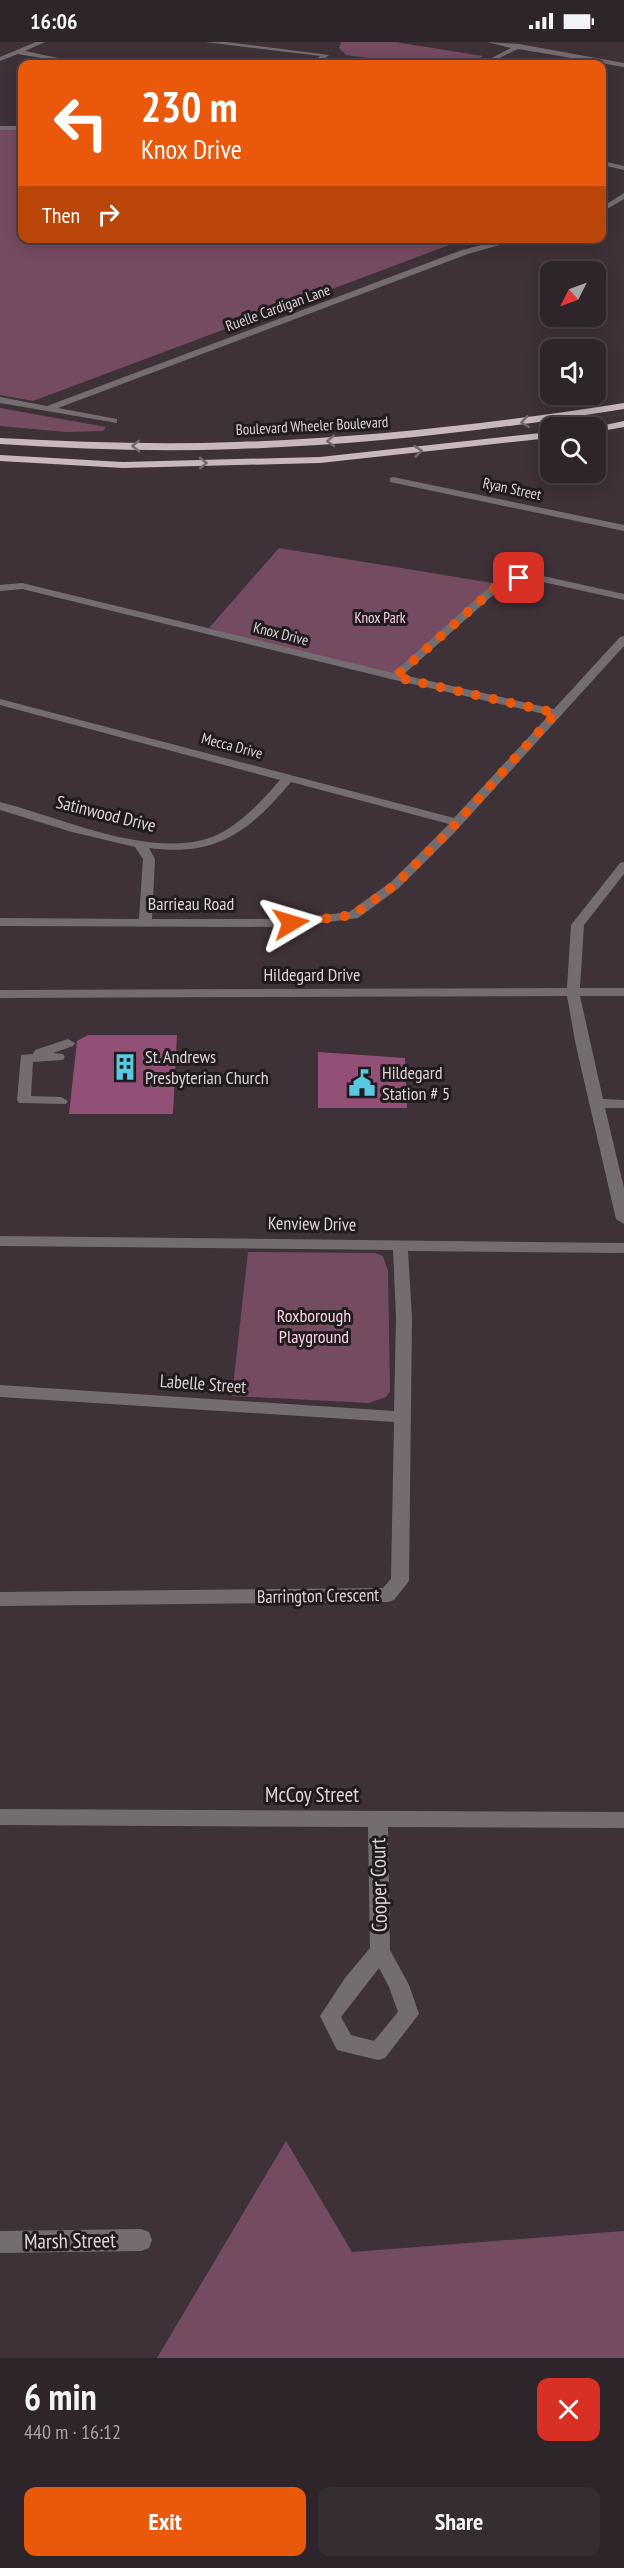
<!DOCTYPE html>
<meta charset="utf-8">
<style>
body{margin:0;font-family:"PT Sans Narrow",sans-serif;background:#362d32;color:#f1f3f6;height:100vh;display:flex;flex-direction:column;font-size:22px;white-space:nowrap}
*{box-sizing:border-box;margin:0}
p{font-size:20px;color:#a7a5a8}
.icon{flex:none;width:33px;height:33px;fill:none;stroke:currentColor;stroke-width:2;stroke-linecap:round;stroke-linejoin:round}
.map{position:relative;height:2316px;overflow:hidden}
.panel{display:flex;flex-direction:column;background:#2e252a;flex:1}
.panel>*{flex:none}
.top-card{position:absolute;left:18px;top:18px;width:588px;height:183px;border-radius:12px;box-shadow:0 3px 15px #0003,0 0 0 2px #494247;background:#ea580c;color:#fff;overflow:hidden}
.needle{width:39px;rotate:228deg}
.buttons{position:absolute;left:540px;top:219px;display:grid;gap:12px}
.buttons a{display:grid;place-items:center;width:66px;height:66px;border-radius:12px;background:#2e252a;box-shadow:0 3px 15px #0003,0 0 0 2px #494247;font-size:30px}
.pin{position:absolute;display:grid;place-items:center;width:51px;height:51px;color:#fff;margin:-26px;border-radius:12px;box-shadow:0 3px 9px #0006}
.me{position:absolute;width:66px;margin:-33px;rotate:83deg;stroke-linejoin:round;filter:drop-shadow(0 0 4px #0008)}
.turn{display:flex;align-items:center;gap:21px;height:126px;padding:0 24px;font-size:27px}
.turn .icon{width:78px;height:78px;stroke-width:2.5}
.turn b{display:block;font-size:42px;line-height:51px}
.then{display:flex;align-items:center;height:57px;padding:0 24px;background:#0003;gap:12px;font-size:22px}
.round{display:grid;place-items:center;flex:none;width:63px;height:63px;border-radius:12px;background:#362d32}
.head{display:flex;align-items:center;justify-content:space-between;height:102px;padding:0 24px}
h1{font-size:36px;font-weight:700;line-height:45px}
.action{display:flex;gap:12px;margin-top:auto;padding:12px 24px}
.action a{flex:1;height:69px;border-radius:12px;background:#ea580c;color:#fff;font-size:24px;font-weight:700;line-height:69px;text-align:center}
.action a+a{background:#362d32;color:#f1f3f6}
.status{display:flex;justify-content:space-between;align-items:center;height:42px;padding:0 30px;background:#2e252a;direction:ltr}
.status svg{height:16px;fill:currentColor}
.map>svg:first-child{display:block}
.green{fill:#754b62}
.building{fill:#935076}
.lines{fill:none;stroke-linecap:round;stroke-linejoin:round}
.minor{fill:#736d70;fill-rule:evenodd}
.highway{fill:#c8b7bf;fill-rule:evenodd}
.oneway{stroke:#74696e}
.route{stroke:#ea580c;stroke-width:10;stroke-dasharray:0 18}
.labels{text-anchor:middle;stroke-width:6;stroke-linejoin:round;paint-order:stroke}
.far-street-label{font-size:15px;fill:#dcd3d7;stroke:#211b1e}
.far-park-label{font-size:15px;fill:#fcd3e8;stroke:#211b1e}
.street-label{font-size:18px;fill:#dcd3d7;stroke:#211b1e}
.poi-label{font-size:18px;fill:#dcd3d7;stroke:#211b1e;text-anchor:start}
.park-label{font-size:18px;fill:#fcd3e8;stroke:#211b1e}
.near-street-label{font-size:21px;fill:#dcd3d7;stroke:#211b1e}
</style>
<div class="status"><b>16:06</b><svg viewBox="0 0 49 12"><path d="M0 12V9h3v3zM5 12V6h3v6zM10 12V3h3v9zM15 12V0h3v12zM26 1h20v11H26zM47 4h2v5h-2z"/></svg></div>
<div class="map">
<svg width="624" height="2316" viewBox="0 0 624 2316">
<rect width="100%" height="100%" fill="#3e3138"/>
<path class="green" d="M341,0H395L483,14L468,22H419L424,20L392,19L346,13L339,6Z
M0,84H22V196L475,197L452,202L33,359L0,353Z
M0,366L106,385L103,389L66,390L0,384Z
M279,506L499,542L395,635L209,586Z
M248,1210L375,1211L383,1214L388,1229L390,1349L386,1355L369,1361L232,1354Z
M286,2099L352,2210L624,2189V2316H157Z"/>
<path class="building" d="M88,993H177L173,1072H69L77,999Z
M318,1010L405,1016L407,1066H318Z"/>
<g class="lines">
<path class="minor" d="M36,0H45L25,9L86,22H75L18,12L0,19V15Z
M205,0H226L329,13L318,22H311L320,14Z
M487,0L519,2L624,21V25L518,7L487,22H480L511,6Z
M0,84H22V88H0Z
M602,119L624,124V128L602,123Z
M624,151V157L602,170V165Z
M508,196H524L468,212L58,366L117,377V381L0,361V355L47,364L462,208Z
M393,435L624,483V489L390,440V436Z
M534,532L624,552V558L534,538L508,540L403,633L554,667L620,595L624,594V604L455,790L399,846L358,876L291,885L0,884V876L139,877L143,817L135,805L72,790L0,768V760C59,775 146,815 206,797C235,789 261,760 280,738L0,663V657L454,776L549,673L395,638L22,547L0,549V543L22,541L393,631L501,535ZM291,740L449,782L391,840L349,870L291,877H152L155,817L149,806C216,815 249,790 291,740Z
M624,820V832L584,883L580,946H624V954H580L603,1057L624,1058V1066H605L624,1146V1182L616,1177L576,1004L567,954L0,956V948L567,946L571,883L620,821Z
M68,997L75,1001L73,1004L53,1011L63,1012L65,1015L63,1018L33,1020L31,1054L61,1055L68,1059L66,1062L19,1061L17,1058L21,1013L33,1012L35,1008Z
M0,1194L624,1201V1211L408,1209L412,1275L409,1539L394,1558L388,1560L0,1564V1550L383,1546L391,1537L394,1380L0,1355V1343L394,1369L396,1275L393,1208L0,1204Z
M0,1767L624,1770V1786L388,1785L390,1908L409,1943L419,1972L385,2016L378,2018L337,2008L320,1974L345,1936L370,1906L368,1785L0,1783ZM379,1926L389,1945L398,1970L374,1999L351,1993L341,1975Z
M141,2187L149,2190L152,2198L149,2206L141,2209L0,2211V2189Z"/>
<path class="highway" d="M624,361V367C495,388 366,403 236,407C157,410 79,407 0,402V396C79,400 157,403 236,400C366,396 495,381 624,361Z
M624,379V385L596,390V386H591Z
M550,390V396L320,421L123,426L0,419V413L123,420L320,415Z"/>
</g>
<defs><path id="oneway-chevron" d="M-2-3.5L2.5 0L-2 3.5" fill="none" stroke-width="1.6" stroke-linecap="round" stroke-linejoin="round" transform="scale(1.5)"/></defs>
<g class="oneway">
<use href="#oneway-chevron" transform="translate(525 380) rotate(172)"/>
<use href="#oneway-chevron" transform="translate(331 399) rotate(177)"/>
<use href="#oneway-chevron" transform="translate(136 404) rotate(180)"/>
<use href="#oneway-chevron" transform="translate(418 409) rotate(-6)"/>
<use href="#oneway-chevron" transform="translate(203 421) rotate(-1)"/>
</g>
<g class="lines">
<path class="route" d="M291,881L353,873L395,843L451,787L556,671L395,635L505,537L519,536"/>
</g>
<defs>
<symbol id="building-bare" viewBox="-9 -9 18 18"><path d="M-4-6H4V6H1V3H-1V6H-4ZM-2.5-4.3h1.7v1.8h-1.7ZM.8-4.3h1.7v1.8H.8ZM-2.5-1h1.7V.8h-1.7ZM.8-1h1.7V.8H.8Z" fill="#57c9e2" stroke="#211b1e" stroke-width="2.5" paint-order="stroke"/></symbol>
<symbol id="civic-bare" viewBox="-9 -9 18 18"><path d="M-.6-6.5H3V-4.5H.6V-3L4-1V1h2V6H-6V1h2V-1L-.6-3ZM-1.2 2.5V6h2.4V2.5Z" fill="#57c9e2" stroke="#211b1e" stroke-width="2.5" paint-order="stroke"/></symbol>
</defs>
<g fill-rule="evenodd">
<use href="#building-bare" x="106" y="1006" width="38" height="38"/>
<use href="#civic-bare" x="343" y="1022" width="38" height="38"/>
</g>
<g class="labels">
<g class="far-street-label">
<text transform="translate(278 266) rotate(-20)" y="5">Ruelle Cardigan Lane</text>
<text transform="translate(312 384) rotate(-3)" y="5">Boulevard Wheeler Boulevard</text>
<text transform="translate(512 447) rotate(12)" y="5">Ryan Street</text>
<text transform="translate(281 592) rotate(14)" y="5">Knox Drive</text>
<text transform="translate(232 704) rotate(15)" y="5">Mecca Drive</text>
</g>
<g class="far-park-label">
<text x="380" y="581">Knox Park</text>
</g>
<g class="street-label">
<text transform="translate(106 772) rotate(14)" y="6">Satinwood Drive</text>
<text x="191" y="868">Barrieau Road</text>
<text x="312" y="939">Hildegard Drive</text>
<text transform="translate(312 1182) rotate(1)" y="6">Kenview Drive</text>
<text transform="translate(203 1342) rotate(4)" y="6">Labelle Street</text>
<text transform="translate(318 1554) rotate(-1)" y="6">Barrington Crescent</text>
</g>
<g class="poi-label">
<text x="145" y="1021">St. Andrews<tspan x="145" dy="21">Presbyterian Church</tspan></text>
<text x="382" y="1037">Hildegard<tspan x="382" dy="21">Station # 5</tspan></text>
</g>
<g class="park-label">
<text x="314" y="1280">Roxborough<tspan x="314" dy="21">Playground</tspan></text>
</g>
<g class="near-street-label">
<text x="312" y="1760">McCoy Street</text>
<text transform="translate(379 1843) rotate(-91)" y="7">Cooper Court</text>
<text transform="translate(70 2199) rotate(-1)" y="7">Marsh Street</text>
</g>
</g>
</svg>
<div class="buttons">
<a><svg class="needle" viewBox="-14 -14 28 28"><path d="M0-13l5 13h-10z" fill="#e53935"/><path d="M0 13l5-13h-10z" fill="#a7a5a8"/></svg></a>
<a><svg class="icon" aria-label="sound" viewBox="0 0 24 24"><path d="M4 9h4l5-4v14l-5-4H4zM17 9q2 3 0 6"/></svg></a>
<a><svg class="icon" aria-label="search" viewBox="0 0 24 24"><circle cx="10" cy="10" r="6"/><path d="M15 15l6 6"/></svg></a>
</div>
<div class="pin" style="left:519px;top:536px;background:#d93025"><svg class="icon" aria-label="arrive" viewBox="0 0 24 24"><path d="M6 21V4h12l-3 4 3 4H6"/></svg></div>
<svg class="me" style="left:291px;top:881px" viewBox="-20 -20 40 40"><path d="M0-17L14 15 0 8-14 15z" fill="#ea580c" stroke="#fff" stroke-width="4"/></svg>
<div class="top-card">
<div class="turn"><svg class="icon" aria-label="left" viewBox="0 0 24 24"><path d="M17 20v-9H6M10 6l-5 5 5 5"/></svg><div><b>230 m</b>Knox Drive</div></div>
<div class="then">Then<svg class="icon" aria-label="right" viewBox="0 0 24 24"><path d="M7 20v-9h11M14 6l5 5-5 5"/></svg></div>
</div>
</div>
<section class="panel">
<div class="head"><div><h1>6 min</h1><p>440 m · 16:12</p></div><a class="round" style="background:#d93025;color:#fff"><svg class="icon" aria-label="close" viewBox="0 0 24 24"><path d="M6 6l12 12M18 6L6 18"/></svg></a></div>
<div class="action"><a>Exit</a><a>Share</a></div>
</section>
